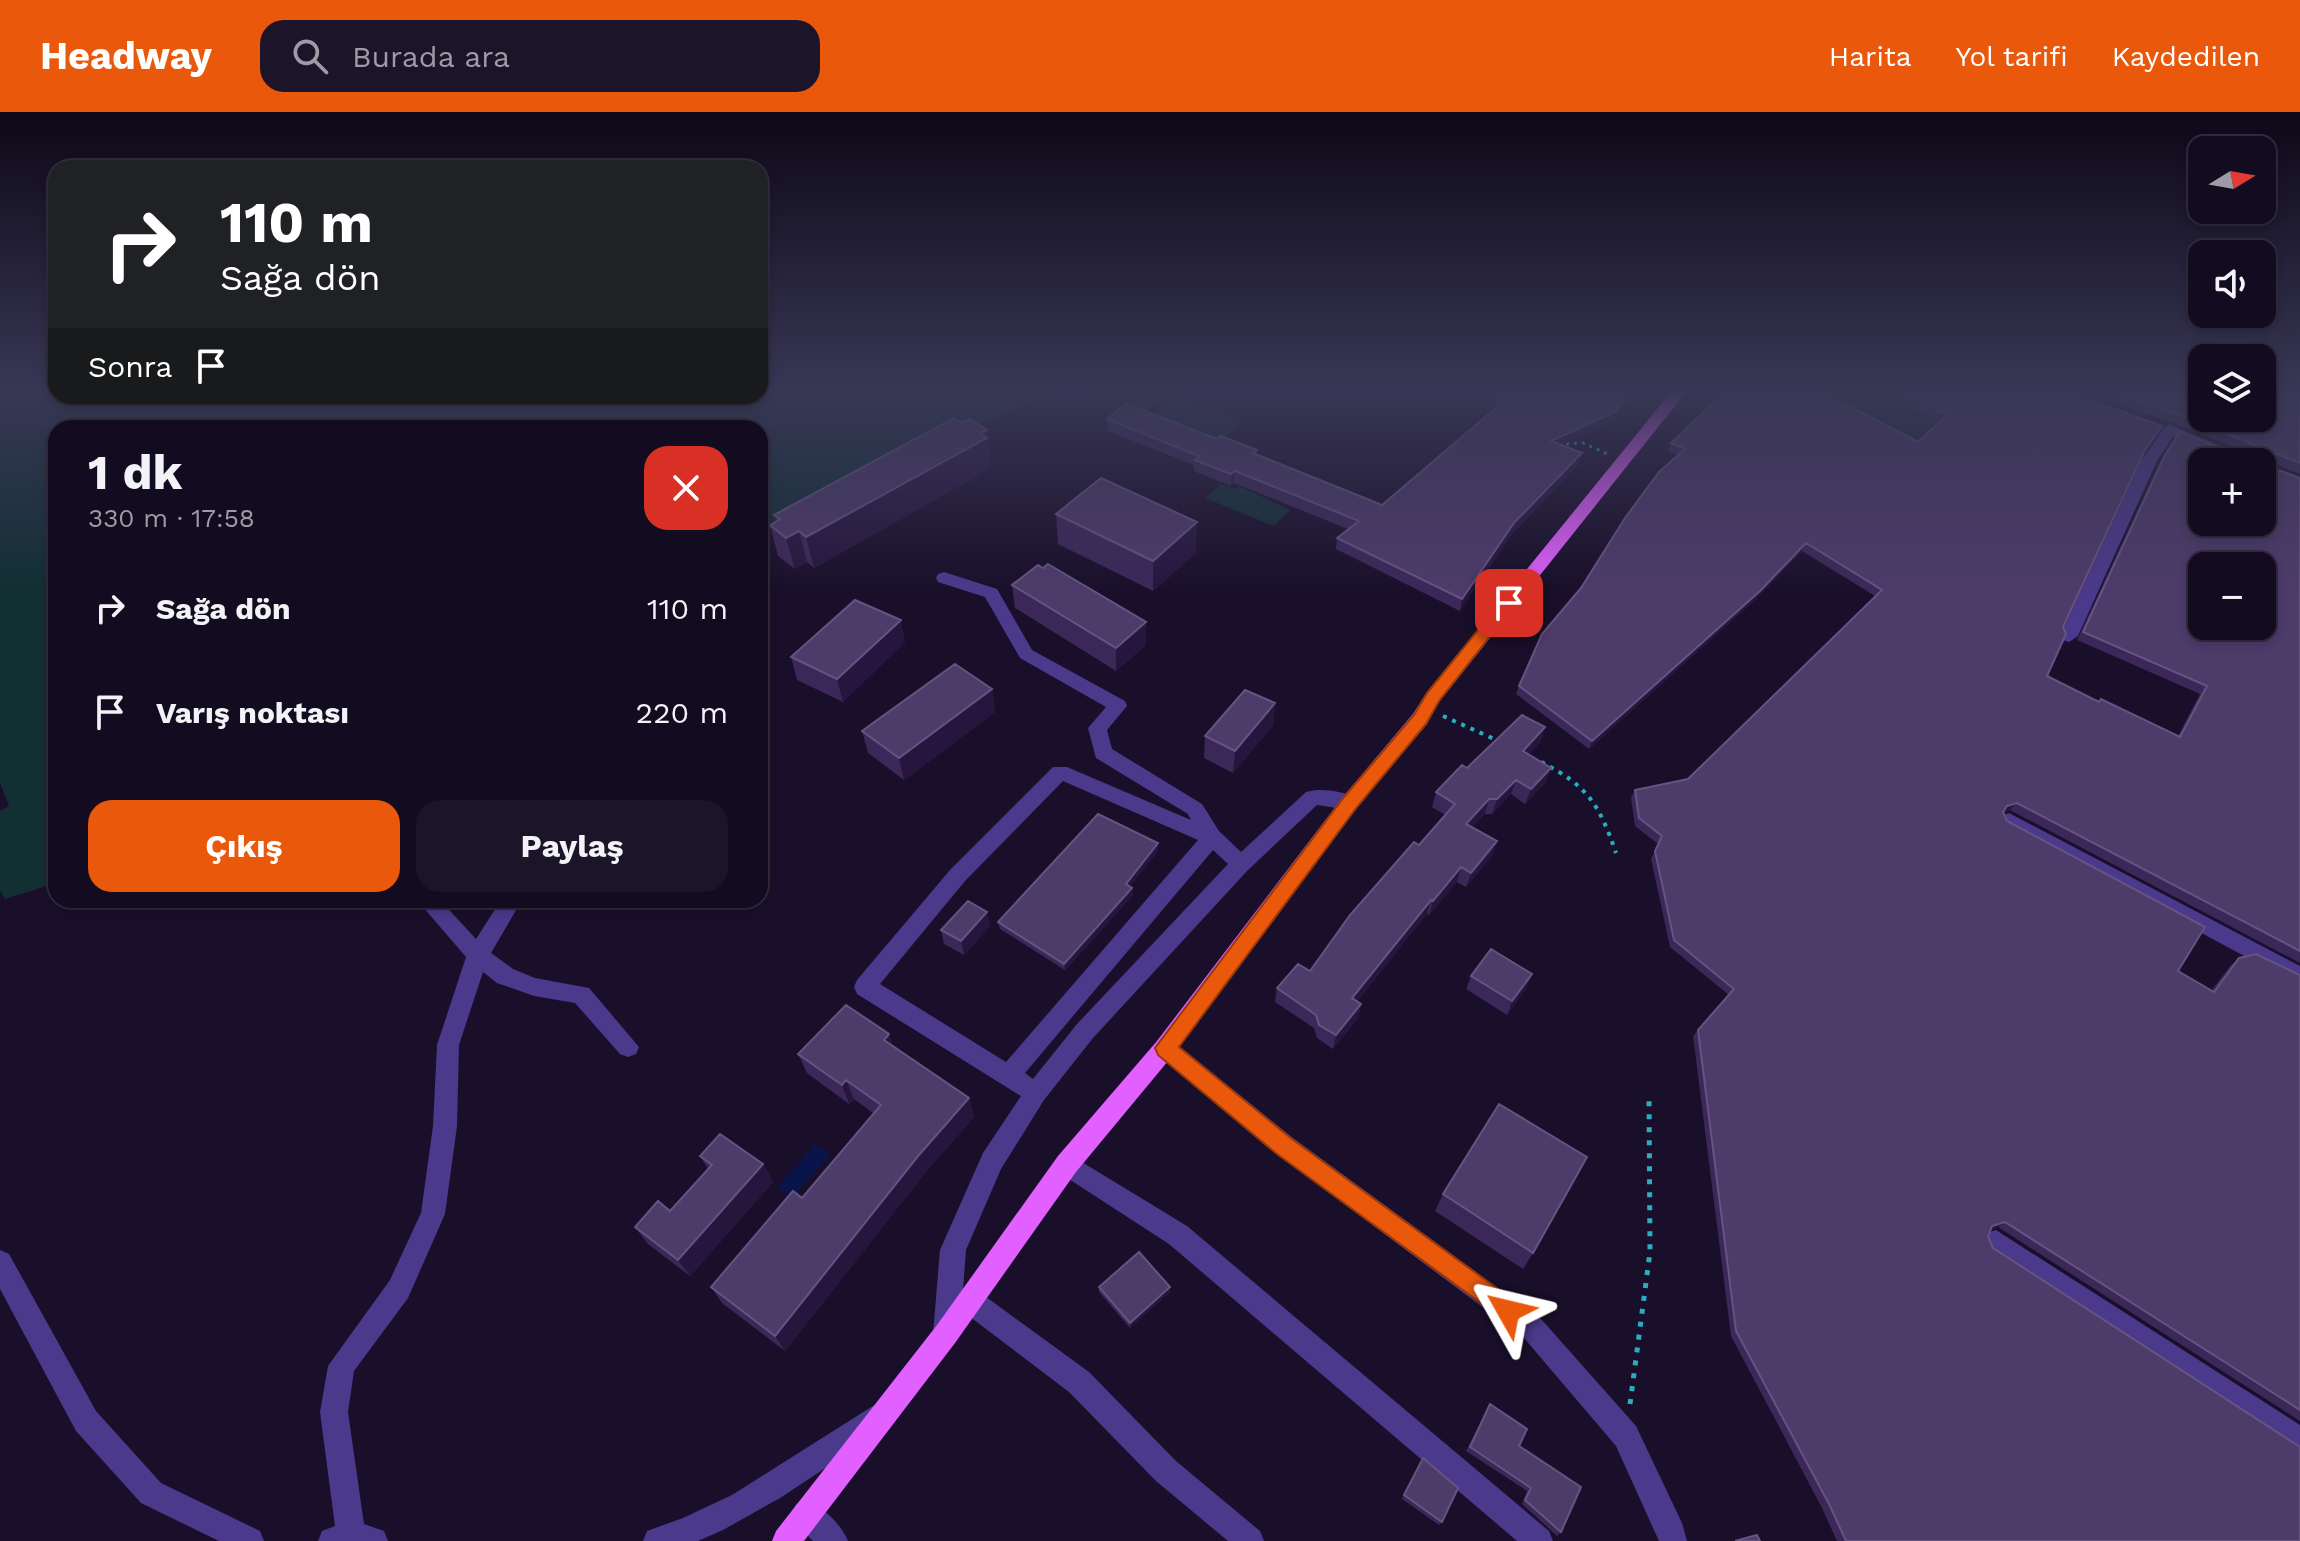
<!DOCTYPE html>
<html lang="tr">
<meta charset="utf-8">
<style>
body{margin:0;font-family:"Work Sans",sans-serif;background:#1c1429;color:#f1f3f6;height:100vh;display:flex;flex-direction:column;font-size:30px;white-space:nowrap}
*{box-sizing:border-box;margin:0}
p{font-size:26px;color:#9d9ba5}
.icon{flex:none;width:44px;height:44px;fill:none;stroke:currentColor;stroke-width:2;stroke-linecap:round;stroke-linejoin:round}
.map{position:relative;flex:1;overflow:hidden}
.details{position:absolute;left:48px;top:308px;width:720px;height:488px;display:flex;flex-direction:column;background:#130b20;border-radius:24px;box-shadow:0 4px 12px #0003,0 0 0 2px #322b3e}
.details>*{flex:none}
.guide{position:absolute;left:48px;top:48px;width:720px;height:244px;border-radius:24px;box-shadow:0 4px 12px #0003,0 0 0 2px #322b3e;background:#202124;color:#fff;overflow:hidden}
.needle{width:52px;rotate:79deg}
.controls{position:absolute;left:2188px;top:24px;display:grid;gap:16px}
.controls a{display:grid;place-items:center;width:88px;height:88px;border-radius:16px;background:#130b20;box-shadow:0 4px 12px #0003,0 0 0 2px #322b3e;font-size:40px}
.pin{position:absolute;display:grid;place-items:center;width:68px;height:68px;color:#fff;margin:-34px;border-radius:16px;box-shadow:0 4px 12px #0006}
.me{position:absolute;width:88px;margin:-44px;rotate:307deg;stroke-linejoin:round;filter:drop-shadow(0 0 6px #0008)}
.turn{display:flex;align-items:center;gap:28px;height:168px;padding:0 40px;font-size:36px}
.turn .icon{width:104px;height:104px;stroke-width:2.5}
.turn b{display:block;font-size:56px;line-height:68px}
.then{display:flex;align-items:center;height:76px;padding:0 40px;background:#0003;gap:16px;font-size:30px}
.round{display:grid;place-items:center;flex:none;width:84px;height:84px;border-radius:24px;background:#1c1429}
.headline{display:flex;align-items:center;justify-content:space-between;height:136px;padding:0 40px}
h1{font-size:48px;font-weight:700;line-height:60px}
.primary-button{display:flex;gap:16px;margin-top:auto;padding:16px 40px}
.primary-button a{flex:1;height:92px;border-radius:24px;background:#ea580c;color:#fff;font-size:32px;font-weight:700;line-height:92px;text-align:center}
.primary-button a+a{background:#1c1429;color:#f1f3f6}
ul{padding:0;list-style:none}
li{display:flex;align-items:center;gap:24px;height:104px;padding:0 40px}
li div{flex:1}
li b{display:block;font-size:30px}
li em{font-style:normal}
header{display:flex;align-items:center;gap:48px;box-sizing:border-box;height:112px;padding:0 40px;background:#ea580c;color:#fff}
header strong{font-size:38px}
nav{display:flex;gap:44px;margin-inline-start:auto;font-size:28px}
.search{width:560px;height:72px;background:#1c1429;display:flex;align-items:center;gap:20px;box-sizing:border-box;padding:0 28px;border-radius:24px;color:#9d9ba5;font-size:30px}
.map>svg:first-child{display:block}
.green{fill:#122f34}
.water{fill:#09144a}
.lines{fill:none;stroke-linecap:round;stroke-linejoin:round}
.path-far2{stroke:#2badc0;stroke-width:3;stroke-dasharray:3 5;stroke-linecap:butt}
.path-far1{stroke:#2badc0;stroke-width:4;stroke-dasharray:4 6;stroke-linecap:butt}
.path{stroke:#2badc0;stroke-width:5;stroke-dasharray:5 8;stroke-linecap:butt}
.minor{fill:#4b398b;fill-rule:evenodd}
.major{fill:#e260ff;fill-rule:evenodd}
.wall{fill:#3b2859}
.shaded-wall{fill:#26163e}
.building{fill:#4d3b6a;stroke:#655482;stroke-width:2;fill-rule:evenodd}
.route{fill:#ea580c;stroke:#983908;stroke-width:2}
</style>
<header>
<strong>Headway</strong>
<div class="search"><svg class="icon" aria-label="search" viewBox="0 0 24 24"><circle cx="10" cy="10" r="6"/><path d="M15 15l6 6"/></svg>Burada ara</div>
<nav><a>Harita</a><a>Yol tarifi</a><a>Kaydedilen</a></nav>
</header>
<div class="map">
<svg width="2300" height="1429" viewBox="0 0 2300 1429">
<rect width="100%" height="100%" fill="#190f2a"/>
<path class="green" d="M0,280H56V284H760V280H1053L798,394L760,417V316H56V771L5,787L0,779V699L9,694L0,671Z
M1092,280H1163L1168,282L1144,301Z
M1804,280H1882L1942,311L1914,338Z
M1175,283L1243,308L1216,333L1147,307Z
M1221,372L1236,377L1239,374L1290,398L1274,414L1205,386Z"/>
<path class="water" d="M815,1032L830,1042L793,1085L778,1075Z"/>
<g class="lines">
<path class="path-far2" d="M1566,332L1583,331L1610,343"/>
<path class="path-far1" d="M1443,604L1501,630
M1541,650C1588,674 1599,692 1616,741"/>
<path class="path" d="M1630,1292L1650,1140L1649,984"/>
<path class="minor" d="M2170,313L2260,350H2238L2173,324L2157,349L2078,524L2069,530L2063,528L2060,524L2141,349L2165,315Z
M944,460L997,477L1032,538L1125,589L1127,594L1107,618L1112,637L1202,692L1219,719L1241,740L1306,680C1321,675 1343,680 1357,685L1360,690L1357,695L1350,698L1317,693L1248,758L1093,926L1044,988L1001,1057L966,1138L963,1178L969,1175L978,1179L1089,1260L1176,1349L1260,1419L1264,1429H1228L1156,1369L1069,1280L961,1198L955,1231L946,1235L937,1231L933,1222L940,1138L983,1041L1021,984L857,882L854,875L857,868L950,758L1053,655H1067L1191,708L1188,702L1096,646L1088,616L1106,595L1020,546L985,485L938,470L936,466L938,462ZM1063,669L1198,728L1006,950L880,872L965,769ZM1213,738L1228,752L1077,912L1033,967L1025,961Z
M2009,701L2300,854V874L2002,714L1999,709L2002,704Z
M417,788H440L476,827L501,788H522L491,841L513,857L535,866L589,876L639,935L636,942L628,945L620,942L575,891L534,884L497,871L483,860L459,933L457,1014L445,1102L408,1186L354,1259L348,1300L364,1412L384,1419L388,1429H318L322,1419L335,1414L320,1300L328,1254L390,1168L421,1101L433,1014L437,933L466,845Z
M1165,926L1173,929L1293,1026L1542,1208L1636,1314L1682,1411L1687,1429H1659L1616,1334L1524,1226L1277,1042L1157,943L1154,936L1157,929Z
M1067,1041L1187,1114L1549,1419L1553,1429H1517L1169,1132L1058,1060L1055,1052L1058,1044Z
M1996,1118L2300,1313V1343L1987,1139L1983,1130L1987,1121Z
M0,1138L9,1142L96,1299L161,1371L260,1419L264,1429H219L141,1391L76,1319L0,1177Z
M876,1292L886,1296L890,1306L886,1316L780,1386L723,1418L698,1429H643L647,1419L683,1406L732,1383Z
M806,1388C823,1395 841,1412 848,1429H813L796,1412L792,1402L796,1392Z"/>
<path class="major" d="M1671,280H1686L1439,590L1427,612L1357,695L1173,943L1076,1060L955,1231L804,1429H772L776,1419L937,1213L1058,1044L1157,929L1343,685L1413,602L1427,580Z"/>
</g>
<path class="wall" d="M1483,280H1637L1611,311L1562,333L1582,341L1578,353L1511,423L1460,499L1336,437L1337,426L1348,417L1234,371L1231,374L1194,359V353L1108,319L1107,307L1217,327L1257,338V343L1382,393L1498,295Z
M1882,280H2069L2144,340L2063,515L2047,564L2099,590L2178,624L2200,582L2077,528L2160,350L2180,320L2243,345H2258L2176,312L2082,280H2300V362L2266,348L2267,354L2300,366V851L2010,698L2003,701L2007,709L2178,859L2211,879L2231,853L2239,846L2300,863V1309L1998,1115L1991,1118L1988,1125L1993,1136L2300,1429H1837L1822,1396L1731,1224L1693,924L1698,918L1729,883L1670,835L1651,747L1658,732L1635,714L1631,686L1635,678L1688,667L1875,484L1802,439L1756,487L1589,637L1516,582L1519,574L1581,476L1678,343L1668,339L1671,331L1918,330L1940,310Z
M962,311L987,318L991,356L814,456L807,450L795,457L778,444L770,413L776,410L774,403Z
M1056,402L1196,441L1153,479L1058,432Z
M1012,473L1146,510V533L1116,559L1015,496Z
M905,530L843,590L797,568L791,545Z
M992,577L995,600L904,668L868,641L862,619Z
M1275,591L1273,614L1233,661L1204,646L1205,624Z
M1545,615L1540,630L1529,642L1546,670L1525,692L1511,682L1492,702H1485L1472,715L1492,744L1466,775L1457,770L1429,803L1427,802L1357,889L1361,892L1358,906L1333,937L1317,926L1314,916L1275,890L1277,876L1310,859L1445,703L1432,695L1436,680L1467,656Z
M1158,731V739L1130,774L1133,783L1065,858L1000,817L998,810Z
M987,800L990,814L964,843L944,832L941,818Z
M1532,862L1526,876L1507,903L1466,877L1471,864Z
M893,934L969,986L974,1005L925,1061L785,1239L722,1191L711,1175L802,1086L873,1001L854,987L849,992L807,961L798,942Z
M700,1044L763,1052L773,1070L690,1164L648,1132L635,1115L670,1099L708,1057Z
M1443,1082L1533,1141L1523,1157L1435,1099Z
M1099,1175H1170V1180L1130,1216L1099,1180Z
M1490,1292L1519,1334L1561,1420L1557,1424L1522,1392L1527,1379L1466,1339Z
M1420,1350L1442,1410L1439,1413L1402,1387Z"/>
<path class="shaded-wall" d="M1631,280H1637L1611,311L1547,340L1551,329Z
M987,318L991,356L814,456L806,425Z
M1582,341L1578,353L1511,423L1460,499L1462,487L1514,411Z
M1235,359L1234,371L1231,374V362Z
M1197,410L1196,441L1153,479V449Z
M799,419L807,450L795,457L786,426Z
M1806,431L1802,439L1756,487L1589,637L1592,629Z
M901,508L905,530L843,590L837,567Z
M1146,510V533L1116,559V536Z
M992,577L995,600L904,668L899,646Z
M1275,591L1273,614L1233,661L1235,639Z
M1545,615L1540,630L1518,654L1523,639Z
M1551,656L1546,670L1525,692L1531,677Z
M1516,668L1511,682L1492,702L1497,687Z
M1489,687L1485,702L1462,727L1466,712Z
M2017,691L2010,698L2001,701L2007,694Z
M1497,729L1492,744L1466,775L1471,761Z
M1158,731V739L1126,779V772Z
M1461,755L1457,770L1429,803L1433,789Z
M1132,776L1133,783L1065,858L1064,852Z
M1431,788L1427,802L1349,900L1352,886Z
M987,800L990,814L964,843L961,829Z
M1532,862L1526,876L1507,903L1512,889Z
M1361,892L1358,906L1333,937L1336,923Z
M889,922L896,942L884,928Z
M846,968L854,987L849,992L842,973Z
M969,986L974,1005L925,1061L785,1239L775,1224L919,1043Z
M763,1052L773,1070L690,1164L678,1148Z
M2005,1110L1998,1115L1984,1120L1992,1114Z
M1170,1175V1180L1130,1216V1211Z"/>
<path class="building" d="M1497,280H1631L1615,300L1551,329L1582,341L1514,411L1462,487L1337,426L1359,409L1235,359L1231,362L1195,348L1199,344L1107,307L1126,292L1217,327L1221,324L1257,338L1253,341L1382,393L1505,288Z
M1725,280H1822L1918,330L1947,303L1901,280H2069L2162,314L2144,340L2063,515L2066,522L2047,564L2099,590L2101,587L2180,625L2207,574L2083,520L2165,343L2180,320L2243,345H2265L2267,354L2300,366V839L2017,691L2007,694L2003,700L2007,709L2205,815L2178,859L2214,880L2239,846L2256,842L2300,863V1298L2005,1110L1992,1114L1988,1125L1993,1136L2300,1335V1429H1846L1829,1392L1736,1219L1698,918L1734,877L1674,828L1655,739L1662,724L1639,706L1635,678L1688,667L1882,478L1806,431L1760,479L1592,629L1519,574L1542,522L1581,476L1625,406L1659,360L1685,337L1671,331ZM2202,350H2262V410H2202ZM2202,454H2262V514H2202Z
M2110,280H2202V306H2262V280H2300V351L2182,304Z
M954,306L962,311L970,307L987,318L980,321L987,326L806,425L799,419L786,426L770,413L780,407L774,403Z
M1101,366L1197,410L1153,449L1056,402Z
M1048,452L1146,510L1116,536L1012,473L1038,453L1043,456Z
M855,488L901,508L837,567L791,545Z
M955,552L992,577L899,646L862,619Z
M1245,578L1275,591L1235,639L1205,624Z
M1522,603L1545,615L1523,639L1551,656L1531,677L1516,668L1497,687H1489L1466,712L1497,729L1471,761L1461,755L1433,789L1431,788L1352,886L1361,892L1336,923L1319,913L1316,903L1277,876L1298,852L1310,859L1350,803L1414,730L1419,733L1455,692L1436,680L1462,653L1467,656Z
M1098,702L1158,731L1126,772L1132,776L1064,852L998,810Z
M968,789L987,800L961,829L941,818Z
M1491,837L1532,862L1512,889L1471,864Z
M846,893L889,922L884,928L969,986L919,1043L775,1224L711,1175L793,1079L802,1086L881,993L846,968L842,973L798,942Z
M1499,992L1587,1045L1533,1141L1443,1082Z
M720,1022L763,1052L678,1148L635,1115L658,1089L670,1099L712,1053L700,1044Z
M1139,1140L1170,1175L1130,1211L1099,1175Z
M1490,1292L1527,1317L1519,1334L1581,1375L1561,1420L1525,1388L1531,1376L1470,1335Z
M1423,1346L1458,1376L1442,1410L1404,1383Z
M1757,1423L1760,1429H1735Z"/>
<linearGradient id="sky" x2="0" y2="1"><stop stop-color="#0e0817"/><stop offset="0.58" stop-color="#383755"/><stop offset="1" stop-color="#383755" stop-opacity="0"/></linearGradient>
<rect width="2300" height="480" fill="url(#sky)"/>
<path class="route" d="M1509,485L1514,487V494L1439,589L1426,612L1357,695L1179,935L1292,1027L1517,1191L1520,1199L1517,1208L1508,1211L1277,1042L1158,943L1155,936L1344,685L1414,603L1427,581L1503,487Z"/>
</svg>
<div class="controls">
<a><svg class="needle" viewBox="-14 -14 28 28"><path d="M0-13l5 13h-10z" fill="#e53935"/><path d="M0 13l5-13h-10z" fill="#9d9ba5"/></svg></a>
<a><svg class="icon" aria-label="sound" viewBox="0 0 24 24"><path d="M4 9h4l5-4v14l-5-4H4zM17 9q2 3 0 6"/></svg></a>
<a><svg class="icon" aria-label="layers" viewBox="0 0 24 24"><path d="M12 4l9 5-9 5-9-5zM3 14l9 5 9-5"/></svg></a>
<a>+</a>
<a>−</a>
</div>
<div class="pin" style="left:1509px;top:491px;background:#d93025"><svg class="icon" aria-label="arrive" viewBox="0 0 24 24"><path d="M6 21V4h12l-3 4 3 4H6"/></svg></div>
<svg class="me" style="left:1508px;top:1199px" viewBox="-20 -20 40 40"><path d="M0-17L14 15 0 8-14 15z" fill="#ea580c" stroke="#fff" stroke-width="4"/></svg>
<div class="guide">
<div class="turn"><svg class="icon" aria-label="right" viewBox="0 0 24 24"><path d="M7 20v-9h11M14 6l5 5-5 5"/></svg><div><b>110 m</b>Sağa dön</div></div>
<div class="then">Sonra<svg class="icon" aria-label="arrive" viewBox="0 0 24 24"><path d="M6 21V4h12l-3 4 3 4H6"/></svg></div>
</div>
<section class="details">
<div class="headline"><div><h1>1 dk</h1><p>330 m · 17:58</p></div><a class="round" style="background:#d93025;color:#fff"><svg class="icon" aria-label="close" viewBox="0 0 24 24"><path d="M6 6l12 12M18 6L6 18"/></svg></a></div>
<ul>
<li><svg class="icon" aria-label="right" viewBox="0 0 24 24"><path d="M7 20v-9h11M14 6l5 5-5 5"/></svg><div><b>Sağa dön</b></div><em>110 m</em></li>
<li><svg class="icon" aria-label="arrive" viewBox="0 0 24 24"><path d="M6 21V4h12l-3 4 3 4H6"/></svg><div><b>Varış noktası</b></div><em>220 m</em></li>
</ul>
<div class="primary-button"><a>Çıkış</a><a>Paylaş</a></div>
</section>
</div>
